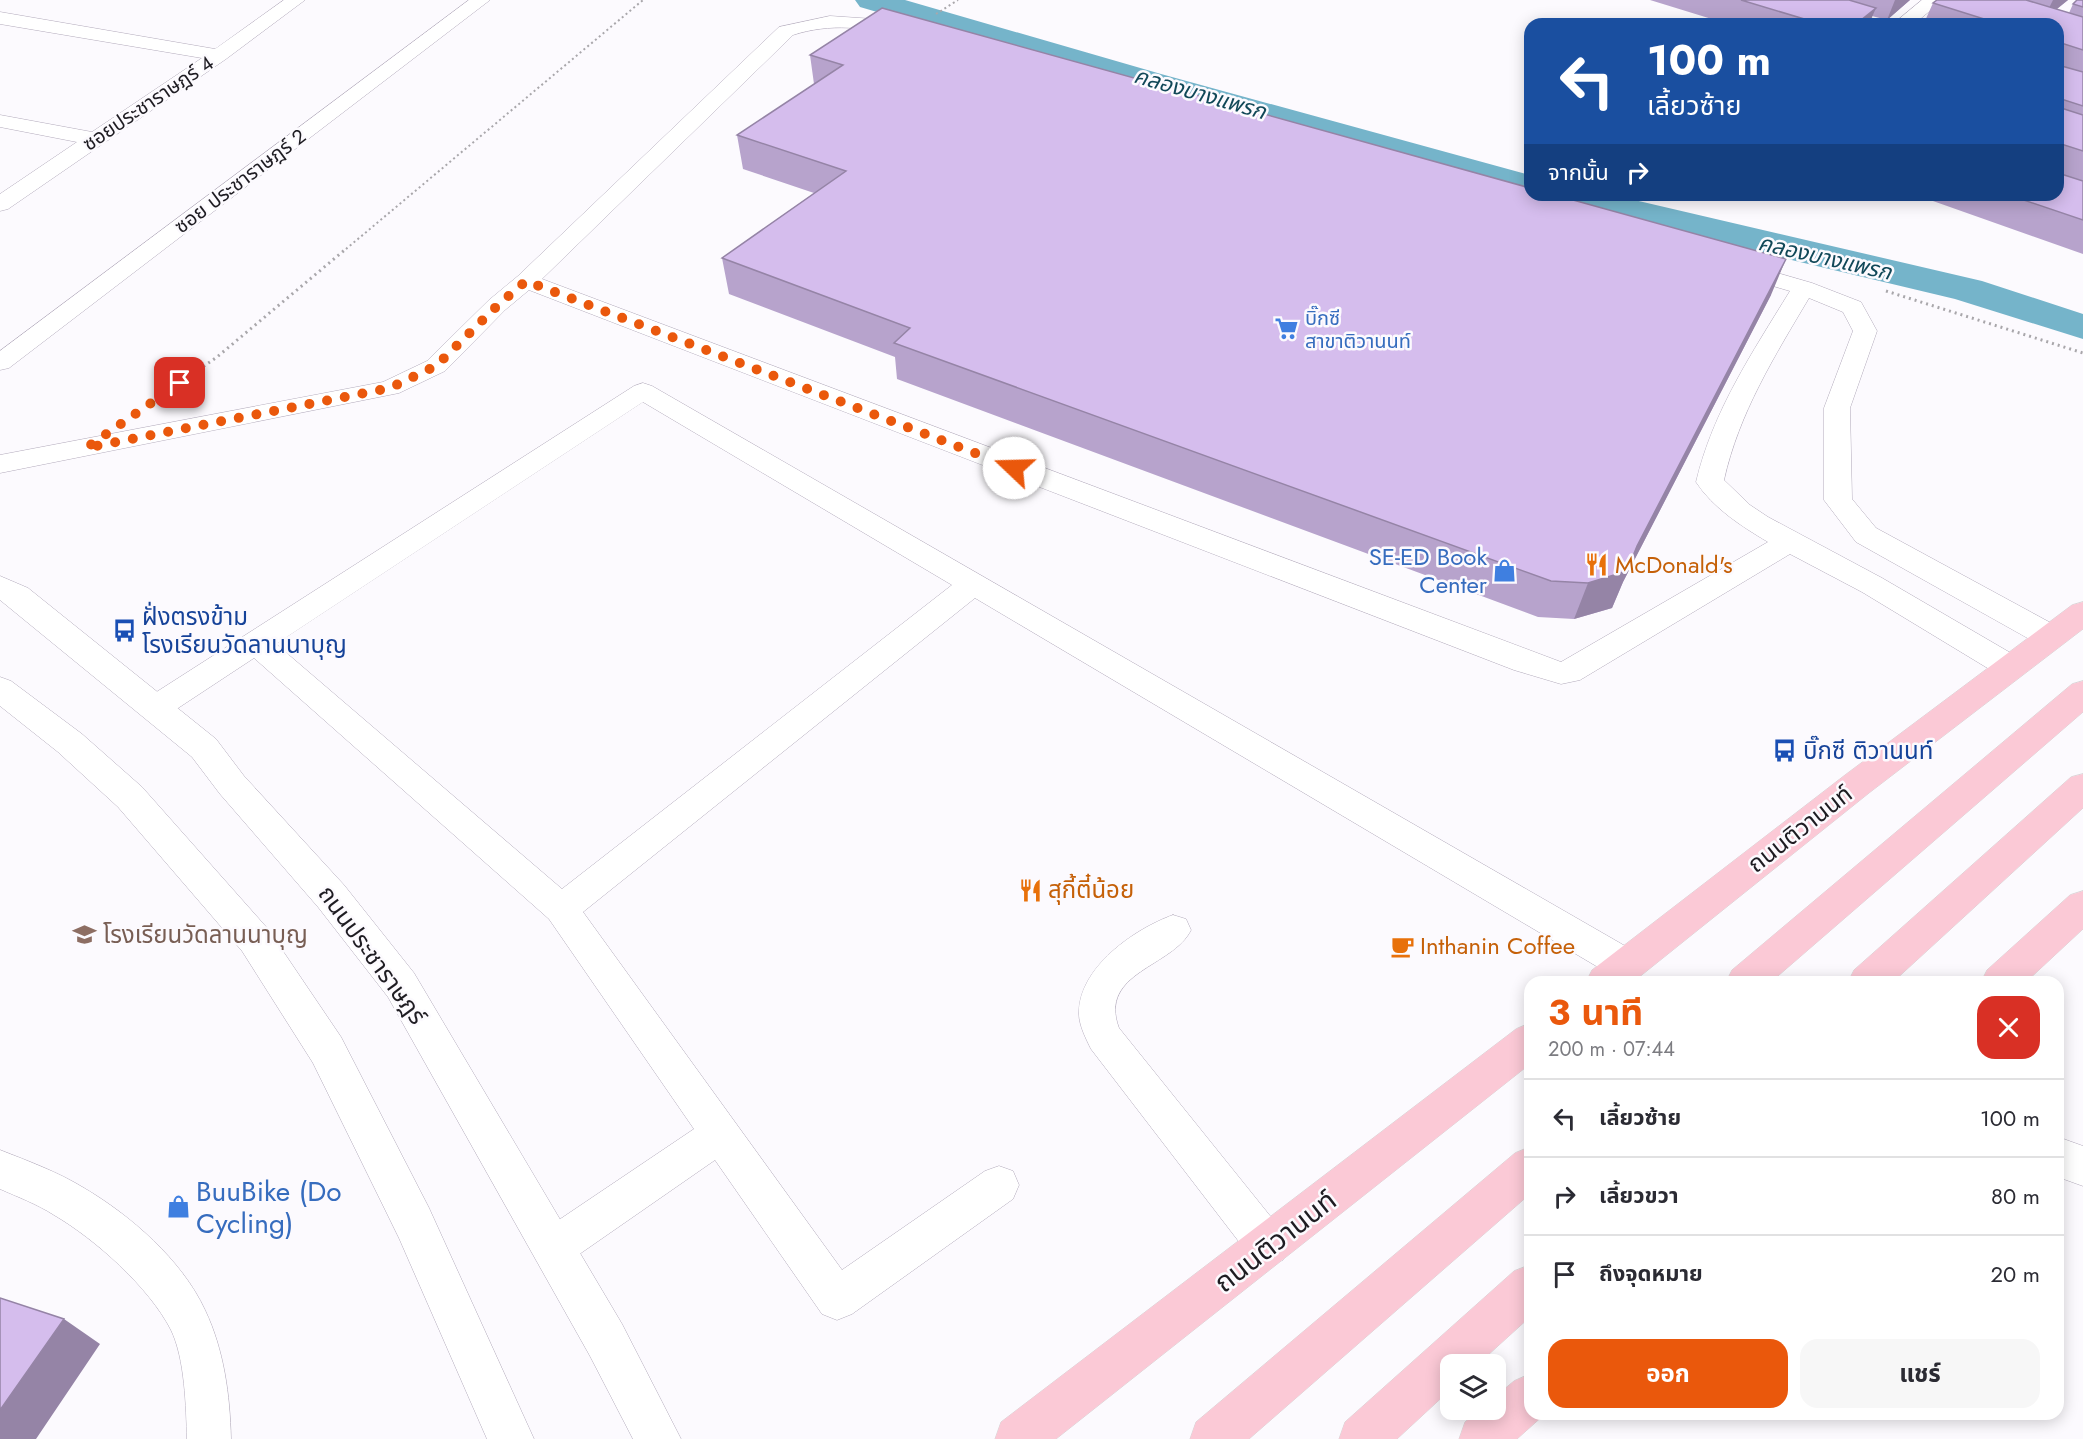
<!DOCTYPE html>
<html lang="th">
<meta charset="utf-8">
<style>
body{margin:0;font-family:Jost,"Noto Sans Thai",sans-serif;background:#f7f7f7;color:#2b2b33;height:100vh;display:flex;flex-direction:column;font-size:22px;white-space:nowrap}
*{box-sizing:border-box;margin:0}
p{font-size:20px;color:#7c7c81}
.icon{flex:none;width:33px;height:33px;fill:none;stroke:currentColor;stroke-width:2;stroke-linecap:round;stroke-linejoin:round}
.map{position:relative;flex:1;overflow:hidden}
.drawer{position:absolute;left:1524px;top:976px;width:540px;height:444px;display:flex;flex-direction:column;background:#fff;border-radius:18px;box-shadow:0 3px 15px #0003}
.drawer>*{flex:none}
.guide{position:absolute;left:1524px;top:18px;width:540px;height:183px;border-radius:18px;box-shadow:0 3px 15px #0003;background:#1a4fa0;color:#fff;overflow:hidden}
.tools{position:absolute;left:1440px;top:1354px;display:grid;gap:12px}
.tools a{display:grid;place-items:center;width:66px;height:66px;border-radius:12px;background:#fff;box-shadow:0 3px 15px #0003;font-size:30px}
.pin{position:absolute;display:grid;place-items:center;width:51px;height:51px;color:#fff;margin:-26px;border-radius:12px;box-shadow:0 3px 9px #0006}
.me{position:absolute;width:66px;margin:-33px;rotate:291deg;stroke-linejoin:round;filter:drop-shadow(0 0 4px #0008)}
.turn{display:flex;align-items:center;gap:21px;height:126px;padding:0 24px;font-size:27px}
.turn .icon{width:78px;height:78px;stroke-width:2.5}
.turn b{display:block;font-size:42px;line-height:51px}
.then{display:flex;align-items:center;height:57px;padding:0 24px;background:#0003;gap:12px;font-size:22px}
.round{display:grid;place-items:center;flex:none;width:63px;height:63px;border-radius:18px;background:#f7f7f7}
.overview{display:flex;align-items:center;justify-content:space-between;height:102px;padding:0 24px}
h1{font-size:36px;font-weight:700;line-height:45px;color:#ea580c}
.action{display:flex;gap:12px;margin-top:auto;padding:12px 24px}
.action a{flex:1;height:69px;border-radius:18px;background:#ea580c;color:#fff;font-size:24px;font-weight:700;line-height:69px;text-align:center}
.action a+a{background:#f7f7f7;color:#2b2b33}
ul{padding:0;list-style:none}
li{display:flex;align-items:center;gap:18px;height:78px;padding:0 24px;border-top:2px solid #e1e1e2}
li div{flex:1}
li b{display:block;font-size:22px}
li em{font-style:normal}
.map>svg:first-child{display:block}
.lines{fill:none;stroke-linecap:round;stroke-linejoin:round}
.canal{fill:#75b4ca;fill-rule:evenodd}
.lane-casing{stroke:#b2aabb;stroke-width:1}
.street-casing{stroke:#b2aabb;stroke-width:1}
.secondary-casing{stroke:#b2aabb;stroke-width:1}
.primary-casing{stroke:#d6d6d7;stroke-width:1}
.path-far1{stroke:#a9a7ab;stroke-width:2;stroke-dasharray:2 3;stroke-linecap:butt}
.path{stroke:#a9a7ab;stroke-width:3;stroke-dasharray:2 4;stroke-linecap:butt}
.lane{fill:#fff;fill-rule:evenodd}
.street{fill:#fff;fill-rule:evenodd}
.secondary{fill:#fff;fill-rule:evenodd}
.primary{fill:#fbc9d6;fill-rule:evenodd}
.wall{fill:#b7a3cc}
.shaded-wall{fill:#9584a6}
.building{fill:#d5bded;stroke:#9584a6;stroke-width:1.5}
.route{stroke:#ea580c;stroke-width:10;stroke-dasharray:0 18}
.labels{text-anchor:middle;stroke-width:5;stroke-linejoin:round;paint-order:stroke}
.far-street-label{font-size:20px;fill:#1e1c22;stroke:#fcfafe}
.far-shop-label{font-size:20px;fill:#366cbe;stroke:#fcfafe;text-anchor:start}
.far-water-label{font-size:22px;font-style:italic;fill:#114858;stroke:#fcfafe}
.shop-label{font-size:24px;fill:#366cbe;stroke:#fcfafe;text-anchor:end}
.food-label{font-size:24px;fill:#c56008;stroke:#fcfafe;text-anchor:start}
.transit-label{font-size:24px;fill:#164399;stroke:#fcfafe;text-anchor:start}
.street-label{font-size:24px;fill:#1e1c22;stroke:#fcfafe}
.education-label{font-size:24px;fill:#785e54;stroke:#fcfafe;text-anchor:start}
.near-shop-label{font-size:28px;fill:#366cbe;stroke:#fcfafe;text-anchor:start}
.near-street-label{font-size:28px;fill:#1e1c22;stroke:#fcfafe}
</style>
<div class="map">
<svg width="2083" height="1439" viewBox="0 0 2083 1439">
<rect width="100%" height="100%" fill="#fcfafe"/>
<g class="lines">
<path class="canal" d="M855,0H905L1161,74L1530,175V195H1539L1530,197L1517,194L1137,88L860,7Z
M1546,195H1613L1982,281L2083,314V339L1955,299L1552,203Z"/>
<defs>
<path id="lane" d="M284,0H305L226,59L8,209L0,211V194L77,142L0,127V115L92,132L202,58L0,24V12L215,49Z
M469,0H490L9,368L0,370V351Z
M1781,0H1810L1878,20L1880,24H1851L1784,4Z
M1922,0H1943L1914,24H1893Z
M830,16L874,19L911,27L913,31L911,35L904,37C866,27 830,23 793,35L542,279L1561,662L1768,542C1741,526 1713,508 1696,482C1713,411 1752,353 1790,291L1728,273L1724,268L1728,263L1736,261L1812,283L1861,302L1877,331L1850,408L1852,499L1876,528L2062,629L2066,637L2062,645L2051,648L2040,645L1856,542L1824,500V408L1853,331L1843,312L1809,298C1774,357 1739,413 1724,480L1750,505L1768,517L1882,578L2021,659L2025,667L2021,675L2010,678L1999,675L1862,592L1790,554L1580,680L1561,684L1514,670L529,290L505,310L445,371L399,393L0,473V455L383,382L427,361L489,300L518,276L779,27Z
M643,383L652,386L1639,954L1644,965L1639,976L1626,981L1613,976L975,598L583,912L842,1270L985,1171L999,1166L1013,1171L1019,1185L1013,1199L852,1314L837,1320L822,1314L715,1160L568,1262L553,1268L538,1262L532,1248L538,1234L694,1129L549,919L254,658L166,716L155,720L144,716L139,708L144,700L634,386ZM643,402L952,585L562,889L276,644Z
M1173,915L1186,919L1191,930C1173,967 1098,972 1119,1028L1283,1232L1289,1246L1283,1260L1268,1266L1253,1260L1091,1049C1086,1039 1079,1025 1079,1014C1078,968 1134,929 1173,915Z
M0,1150C28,1161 58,1172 84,1188C130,1215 182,1260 205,1310C224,1350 230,1395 231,1439H187C186,1407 185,1359 171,1330C149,1287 95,1239 54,1215C37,1204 18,1197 0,1189Z"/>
<path id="street" d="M2058,1137L2083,1146V1186L2058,1177Z"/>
<path id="secondary" d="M0,576L28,588L216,739L244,776L344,885L414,973L622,1324L681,1439H633L590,1356L388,997L318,907L220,794L192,757L0,600Z
M0,677L11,681L82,734L142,787L268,929L341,1037L429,1208L534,1439H487L399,1238L313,1063L242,951L118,807L58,752L0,706Z"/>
<path id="primary" d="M2083,602V629L1869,793L1633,982H1586L1592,970L1845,775L2072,605Z
M2083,681V712L1771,982H1726L1732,970L2072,684Z
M2083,774V808L1893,982H1848L1854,970L2071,777Z
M2083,891V929L2026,982H1981L1987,970L2070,895Z
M1530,1023V1064L1056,1439H995L1001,1422L1516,1029Z
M1530,1147V1194L1249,1439H1190L1196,1422L1515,1153Z
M1530,1265V1317L1477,1365H1450V1390L1397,1439H1339L1345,1422L1514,1271Z
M1530,1374V1414H1545L1517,1439H1459L1465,1422L1480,1410H1496V1396L1514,1381Z"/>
</defs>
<use href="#lane" class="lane-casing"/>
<use href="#street" class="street-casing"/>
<use href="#secondary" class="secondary-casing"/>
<use href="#primary" class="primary-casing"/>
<path class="path-far1" d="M936,14L958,0
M346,249L643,0"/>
<path class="path" d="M1886,291L2083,353
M164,394L217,357L347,248"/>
<use href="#lane" class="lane"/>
<use href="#street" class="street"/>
<use href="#secondary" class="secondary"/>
<use href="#primary" class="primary"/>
</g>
<path class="wall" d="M1650,0H1910L1887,20L1872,16L1869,24H1728Z
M1937,0H2068L2057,9L2069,13L2073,4L2083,0V254L1916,195H2058V24H1908L1924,23L1933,3Z
M810,55L1771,295L1623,582L1612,608L1574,619L1538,617L897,379L895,357L729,294L722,258L814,193L743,169L737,135L814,84Z"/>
<path class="shaded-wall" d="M1895,0H1910L1887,20Z
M2053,0H2068L2043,20Z
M1876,8L1869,24H1856Z
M1786,259L1771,295L1623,582L1612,608L1574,619L1588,583L1637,546Z
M64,1319L100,1344L36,1439H0V1410Z"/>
<path class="building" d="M1741,0H1849L1876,8L1856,24H1821Z
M1937,0H2026L2083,17V50L2058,42V24H2000L1933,3Z
M2077,0H2083V7L2073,4Z
M882,8L1530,188V195H1555L1786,259L1637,546L1627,571L1588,583L1551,581L894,343L910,328L722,258L846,171L737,135L843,65L810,55Z
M1913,20L1926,24H1908Z
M2058,65L2083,72V106L2058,98Z
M2058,107L2083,115V151L2058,143Z
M2058,173L2083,181V220L2009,195H2058Z
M0,1298L64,1319L0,1410Z"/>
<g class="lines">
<path class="route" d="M180,383L86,448L390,388L436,366L498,305L526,281L1014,468"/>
</g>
<defs>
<symbol id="supermarket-bare" viewBox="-9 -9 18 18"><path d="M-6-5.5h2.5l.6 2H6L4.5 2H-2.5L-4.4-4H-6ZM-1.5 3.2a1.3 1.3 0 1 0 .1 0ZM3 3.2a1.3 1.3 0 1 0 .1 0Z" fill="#3f7fe0" stroke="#fcfafe" stroke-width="2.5" paint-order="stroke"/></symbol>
<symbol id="restaurant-bare" viewBox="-9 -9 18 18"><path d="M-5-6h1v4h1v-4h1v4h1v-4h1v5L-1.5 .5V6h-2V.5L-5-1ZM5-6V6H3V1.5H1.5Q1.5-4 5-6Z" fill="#e8710a" stroke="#fcfafe" stroke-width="2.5" paint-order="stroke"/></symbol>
<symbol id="shop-bare" viewBox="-9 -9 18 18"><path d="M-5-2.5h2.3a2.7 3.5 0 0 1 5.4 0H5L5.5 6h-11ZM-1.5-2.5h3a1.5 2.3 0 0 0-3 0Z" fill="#3f7fe0" stroke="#fcfafe" stroke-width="2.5" paint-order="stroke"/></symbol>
<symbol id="bus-bare" viewBox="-9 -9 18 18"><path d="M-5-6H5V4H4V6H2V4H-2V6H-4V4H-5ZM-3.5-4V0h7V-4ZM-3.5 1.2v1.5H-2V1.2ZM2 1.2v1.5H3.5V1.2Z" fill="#1a4fb4" stroke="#fcfafe" stroke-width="2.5" paint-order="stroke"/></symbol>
<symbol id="school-bare" viewBox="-9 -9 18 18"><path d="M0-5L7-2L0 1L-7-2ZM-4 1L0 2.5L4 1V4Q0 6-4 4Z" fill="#8d6e63" stroke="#fcfafe" stroke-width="2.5" paint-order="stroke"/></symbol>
<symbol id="cafe-bare" viewBox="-9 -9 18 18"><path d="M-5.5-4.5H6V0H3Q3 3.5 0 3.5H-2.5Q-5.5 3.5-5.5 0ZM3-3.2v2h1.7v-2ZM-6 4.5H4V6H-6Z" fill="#e8710a" stroke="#fcfafe" stroke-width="2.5" paint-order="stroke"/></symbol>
</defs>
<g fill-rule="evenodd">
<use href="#supermarket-bare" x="1270" y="312" width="33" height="33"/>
<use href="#restaurant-bare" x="1580" y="548" width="33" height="33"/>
<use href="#shop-bare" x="1488" y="554" width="33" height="33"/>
<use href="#bus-bare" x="108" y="614" width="33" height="33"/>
<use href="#bus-bare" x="1768" y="734" width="33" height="33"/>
<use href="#restaurant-bare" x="1014" y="874" width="33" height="33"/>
<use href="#school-bare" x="68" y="918" width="33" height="33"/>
<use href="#cafe-bare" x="1386" y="930" width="33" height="33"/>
<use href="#shop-bare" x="162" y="1190" width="33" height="33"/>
</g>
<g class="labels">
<g class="far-street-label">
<text transform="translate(148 103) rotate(-34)" y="7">ซอยประชาราษฎร์ 4</text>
<text transform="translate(240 181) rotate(-37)" y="7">ซอย ประชาราษฎร์ 2</text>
</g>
<g class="far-shop-label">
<text x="1305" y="325">บิ๊กซี<tspan x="1305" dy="23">สาขาติวานนท์</tspan></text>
</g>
<g class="far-water-label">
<text transform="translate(1200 93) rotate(16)" y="8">คลองบางแพรก</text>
<text transform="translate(1825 257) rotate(13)" y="8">คลองบางแพรก</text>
</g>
<g class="shop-label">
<text x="1487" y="565">SE-ED Book<tspan x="1487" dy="28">Center</tspan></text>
</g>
<g class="food-label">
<text x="1615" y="573">McDonald's</text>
<text x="1048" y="898">สุกี้ตี๋น้อย</text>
<text x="1420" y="954">Inthanin Coffee</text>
</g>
<g class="transit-label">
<text x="142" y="625">ฝั่งตรงข้าม<tspan x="142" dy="28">โรงเรียนวัดลานนาบุญ</tspan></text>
<text x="1803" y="759">บิ๊กซี ติวานนท์</text>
</g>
<g class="street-label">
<text transform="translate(1800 829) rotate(-38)" y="8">ถนนติวานนท์</text>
<text transform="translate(372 955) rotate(54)" y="8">ถนนประชาราษฎร์</text>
</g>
<g class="education-label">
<text x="103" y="943">โรงเรียนวัดลานนาบุญ</text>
</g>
<g class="near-shop-label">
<text x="196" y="1201">BuuBike (Do<tspan x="196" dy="32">Cycling)</tspan></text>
</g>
<g class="near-street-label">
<text transform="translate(1275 1241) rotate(-38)" y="10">ถนนติวานนท์</text>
</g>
</g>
</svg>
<div class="tools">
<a><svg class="icon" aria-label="layers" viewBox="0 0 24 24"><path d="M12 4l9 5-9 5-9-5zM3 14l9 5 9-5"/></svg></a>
</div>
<div class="pin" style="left:180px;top:383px;background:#d93025"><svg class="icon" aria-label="arrive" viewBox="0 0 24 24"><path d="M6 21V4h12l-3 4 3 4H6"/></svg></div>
<svg class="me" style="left:1014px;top:468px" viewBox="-20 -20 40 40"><circle r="19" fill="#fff"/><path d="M0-13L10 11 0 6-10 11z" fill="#ea580c"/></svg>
<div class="guide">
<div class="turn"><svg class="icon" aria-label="left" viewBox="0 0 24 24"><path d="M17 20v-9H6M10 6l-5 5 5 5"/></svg><div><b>100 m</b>เลี้ยวซ้าย</div></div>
<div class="then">จากนั้น<svg class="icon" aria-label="right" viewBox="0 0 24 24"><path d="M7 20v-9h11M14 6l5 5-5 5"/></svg></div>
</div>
<section class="drawer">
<div class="overview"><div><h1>3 นาที</h1><p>200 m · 07:44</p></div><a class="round" style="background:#d93025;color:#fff"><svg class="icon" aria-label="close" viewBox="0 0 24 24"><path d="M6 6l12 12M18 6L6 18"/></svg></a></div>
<ul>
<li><svg class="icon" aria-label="left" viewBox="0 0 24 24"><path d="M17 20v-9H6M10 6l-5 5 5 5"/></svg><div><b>เลี้ยวซ้าย</b></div><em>100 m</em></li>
<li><svg class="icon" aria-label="right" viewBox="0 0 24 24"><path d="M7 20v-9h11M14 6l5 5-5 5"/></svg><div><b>เลี้ยวขวา</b></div><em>80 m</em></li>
<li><svg class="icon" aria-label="arrive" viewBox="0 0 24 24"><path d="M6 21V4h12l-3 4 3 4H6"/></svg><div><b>ถึงจุดหมาย</b></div><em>20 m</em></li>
</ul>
<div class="action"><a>ออก</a><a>แชร์</a></div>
</section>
</div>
